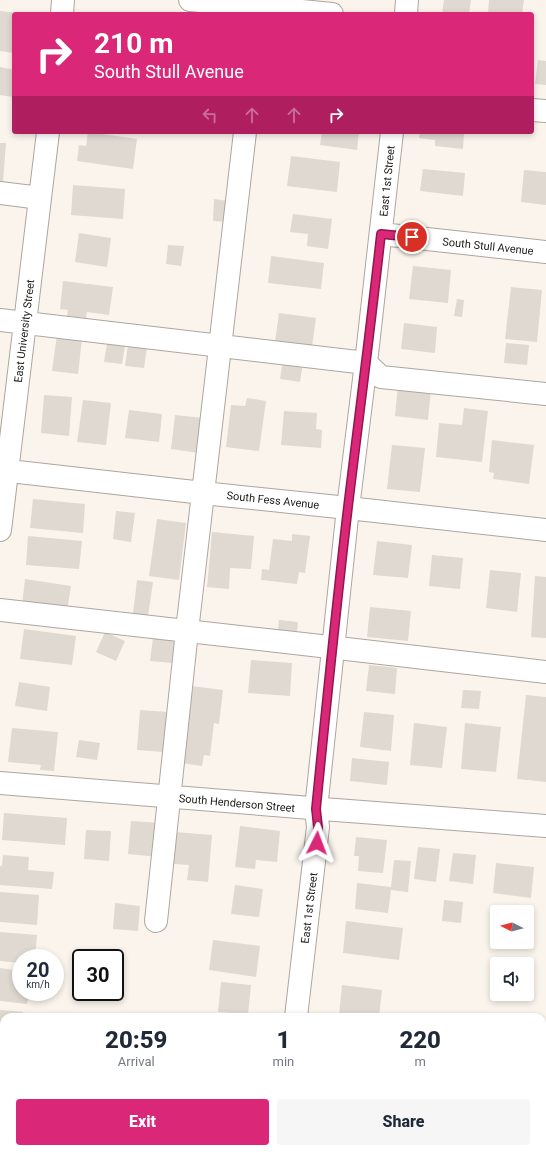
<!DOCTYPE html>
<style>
body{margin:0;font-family:Roboto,sans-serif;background:#f6f6f7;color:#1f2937;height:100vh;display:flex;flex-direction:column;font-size:15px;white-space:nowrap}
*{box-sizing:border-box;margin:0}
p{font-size:13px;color:#747a83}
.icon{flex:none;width:22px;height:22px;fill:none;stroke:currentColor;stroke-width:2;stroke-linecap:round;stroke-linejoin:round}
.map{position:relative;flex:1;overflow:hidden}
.drawer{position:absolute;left:0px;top:1013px;width:546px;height:140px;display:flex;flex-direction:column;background:#fff;border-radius:12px 12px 0 0;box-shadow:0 2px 6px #0003}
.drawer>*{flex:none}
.guide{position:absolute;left:12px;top:12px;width:522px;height:122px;border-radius:4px;box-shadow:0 2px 6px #0003;background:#db2777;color:#fff;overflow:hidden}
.needle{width:26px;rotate:276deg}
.buttons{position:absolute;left:490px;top:905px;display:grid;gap:8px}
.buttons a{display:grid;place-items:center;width:44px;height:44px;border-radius:4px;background:#fff;box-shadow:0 2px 6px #0003;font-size:20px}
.speed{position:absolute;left:12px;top:949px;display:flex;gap:8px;font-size:20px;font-weight:700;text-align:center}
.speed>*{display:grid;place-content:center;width:52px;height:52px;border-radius:50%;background:#fff;box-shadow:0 2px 6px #0003;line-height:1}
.speed small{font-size:10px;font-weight:400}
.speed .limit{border:2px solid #111;border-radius:6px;background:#fff;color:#111}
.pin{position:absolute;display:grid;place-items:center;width:34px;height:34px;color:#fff;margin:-17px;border:2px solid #fff;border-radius:50%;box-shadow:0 1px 4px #0007}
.me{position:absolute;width:44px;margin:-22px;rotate:3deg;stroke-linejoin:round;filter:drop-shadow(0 0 3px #0008)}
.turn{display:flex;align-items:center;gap:14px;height:84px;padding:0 16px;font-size:18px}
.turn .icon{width:52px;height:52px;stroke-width:2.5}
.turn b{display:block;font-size:28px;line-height:34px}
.lanes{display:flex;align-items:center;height:38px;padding:0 16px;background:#0003;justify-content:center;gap:20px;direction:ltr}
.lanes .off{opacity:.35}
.eta{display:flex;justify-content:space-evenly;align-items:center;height:68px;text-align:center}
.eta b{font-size:24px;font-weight:800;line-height:28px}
.action{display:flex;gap:8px;margin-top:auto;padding:8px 16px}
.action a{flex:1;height:46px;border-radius:4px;background:#db2777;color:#fff;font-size:16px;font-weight:800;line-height:46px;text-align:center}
.action a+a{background:#f6f6f7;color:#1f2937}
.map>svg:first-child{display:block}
.building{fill:#e0d9d1}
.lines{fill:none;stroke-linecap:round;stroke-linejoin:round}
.minor-casing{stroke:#ada69f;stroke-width:24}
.minor{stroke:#fff;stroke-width:22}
.route-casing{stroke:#8e194d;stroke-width:10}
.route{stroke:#db2777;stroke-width:7}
.labels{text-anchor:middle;stroke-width:3;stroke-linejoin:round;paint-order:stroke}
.street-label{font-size:11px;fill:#1b1916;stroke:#fff}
</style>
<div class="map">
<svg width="546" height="1153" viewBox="0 0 546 1153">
<rect width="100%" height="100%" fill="#faf4ec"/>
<path class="building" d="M444,0H471L469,14H442Z
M489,0H524L522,14H488Z
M0,11L20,13V14H14V53L0,51Z
M538,60L546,61V85L535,84Z
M0,67L14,70V97L0,95Z
M88,132L137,139L133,169L77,161L79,145L86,146Z
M322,132H359L357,150L320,145Z
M420,132H464L463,149L435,146V140L419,138Z
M0,143H6L3,182H0Z
M291,156L340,162L337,192L287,186Z
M423,169L465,173L463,196L420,191Z
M524,170L546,172V205L521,202Z
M73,185L125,189L123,219L71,215Z
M214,199L228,201L226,222L213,221Z
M293,214L332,219L328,249L307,246L308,234L290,232Z
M79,233L111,238L107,267L75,262Z
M168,245L184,246L181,266L166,264Z
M271,256L324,263L321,289L268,283Z
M413,266L451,270L448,303L409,299Z
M63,281L113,287L109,315L87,312L86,318L67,316L68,310L60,309Z
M511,287L542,290L537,342L505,339Z
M457,299L464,300L462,317L454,316Z
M279,313L316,318L312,347L275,342Z
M404,323L437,327L435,353L401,349Z
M57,335L82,339L78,374L52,371Z
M506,343L529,345L527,365L504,363Z
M107,344L125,346L122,364L104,362Z
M128,345L147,347L144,368L125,366Z
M283,360L303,362L300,382L280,379Z
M398,385L431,389L428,420L395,416Z
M44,395L72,397L69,436L41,433Z
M247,398L266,401L259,451L226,447L231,405L245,406Z
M83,400L111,403L106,445L77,442Z
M464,408L488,411L482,462L436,457L439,423L462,425Z
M129,410L162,414L159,442L125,438Z
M284,411L317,413L316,429L322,430L321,448L281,445Z
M175,415L204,418L199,453L171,449Z
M492,440L534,445L529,484L493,479L494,473L489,472Z
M392,445L425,448L420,492L387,489Z
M33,499L85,504L83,533L30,528Z
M116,511L135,513L131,542L113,539Z
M157,519L186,523L179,580L149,576Z
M212,532L254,536L251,569L230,568L229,589L207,587Z
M292,534L310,536L305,573L299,572L297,584L261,580L262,569L269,570L273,539L292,541Z
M28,536L82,541L79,569L26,565Z
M377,541L412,545L408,578L373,575Z
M432,555L463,558L460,589L429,586Z
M490,570L521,573L517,612L486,608Z
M535,576L546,577V638L531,637Z
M25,579L71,586L67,611L22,605Z
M137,580L153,582L148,616L133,614Z
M370,607L411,611L408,641L367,637Z
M279,620L298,622L296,641L277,639Z
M24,629L76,636L72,665L20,659Z
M105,632L125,641L116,661L96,652Z
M153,638L174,641L172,663L150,661Z
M251,660L292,663L290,696L248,693Z
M369,665L397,668L395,694L366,691Z
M19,682L50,687L47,711L15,706Z
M191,686L223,690L219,724L214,723L210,756L204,755L202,766L181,763Z
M463,690L481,691L479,709L461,708Z
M526,695L546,697V782L517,779Z
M140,710L167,712L164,752L137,750Z
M364,712L394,715L391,751L360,747Z
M414,723L447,727L442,768L410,765Z
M465,723L501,727L496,772L461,769Z
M12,728L58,732L54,771L40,770L41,765L8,762Z
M79,740L100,743L97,760L76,757Z
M352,758L389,762L387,785L350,781Z
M4,813L67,818L65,845L2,840Z
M131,821L162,823L159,857L128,854Z
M240,826L280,831L277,862L256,860L255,869L235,867Z
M86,830L111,831L109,861L84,859Z
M175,832L212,835L208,882L187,880L189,865L173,864Z
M356,837L387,840L383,873L358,871L359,856H354Z
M418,847L440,849L436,882L414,879Z
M453,853L476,855L473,884L449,881Z
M3,855L29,857L28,870L54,872L52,889L0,885V866H2Z
M394,860L411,861L408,892L391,890L388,913L355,909L357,883L391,887Z
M496,863L534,867L531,898L493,893Z
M235,885L263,889L259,917L231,914Z
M0,892L39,895L37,925L0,922Z
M444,900L463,902L461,923L442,921Z
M115,903L140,906L138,931L113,929Z
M346,921L403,928L399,960L343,953Z
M0,932L37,935L35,958H21V963L0,961Z
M213,940L260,946L256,977L209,970Z
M0,968L21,971V992H29L27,1004L0,1001Z
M221,982L251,985L248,1014L218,1012Z
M342,985L382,990L379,1017H349L339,1016Z
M0,1010L23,1012V1017H4V1038H0Z
M0,1046L4,1047V1074H0Z
M542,1100L546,1101V1133H542Z
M63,1149L82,1151V1153H62Z
M317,1149H359L358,1153H317Z"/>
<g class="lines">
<defs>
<path id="minor" d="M190,0L332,14
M62,14L63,0
M406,14L407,0
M532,110L546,111
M0,193L40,198
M381,234L546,252
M0,320L366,363L381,377L546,394
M0,470L203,493L348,508L546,530
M0,530L48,132
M0,610L312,645L546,672
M0,783L336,810L546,826
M156,921L187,631L245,132
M296,1017L318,827L316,809L348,508L366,363L392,132
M0,1134H4
M145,1149L183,1153
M280,1153L281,1149"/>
</defs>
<use href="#minor" class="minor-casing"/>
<use href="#minor" class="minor"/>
</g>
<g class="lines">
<defs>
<path id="route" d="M317,843L318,827L316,809C326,708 336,608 348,507C359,416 371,325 381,234L412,237"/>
</defs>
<use href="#route" class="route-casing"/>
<use href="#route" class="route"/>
</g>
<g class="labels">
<g class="street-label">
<text transform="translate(387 181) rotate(-84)" y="4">East 1st Street</text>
<text transform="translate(488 246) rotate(6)" y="4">South Stull Avenue</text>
<text transform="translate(24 331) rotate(-83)" y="4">East University Street</text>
<text transform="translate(273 500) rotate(6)" y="4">South Fess Avenue</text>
<text transform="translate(237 803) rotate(5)" y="4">South Henderson Street</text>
<text transform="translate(309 908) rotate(-83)" y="4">East 1st Street</text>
</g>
</g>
</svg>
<div class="buttons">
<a><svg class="needle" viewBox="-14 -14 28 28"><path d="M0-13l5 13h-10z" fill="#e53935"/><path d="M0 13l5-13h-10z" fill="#747a83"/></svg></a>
<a><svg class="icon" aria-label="sound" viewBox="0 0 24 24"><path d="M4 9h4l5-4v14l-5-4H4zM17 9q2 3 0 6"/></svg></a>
</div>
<div class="speed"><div>20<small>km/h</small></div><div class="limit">30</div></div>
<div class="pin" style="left:412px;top:237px;background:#d93025"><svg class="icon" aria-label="arrive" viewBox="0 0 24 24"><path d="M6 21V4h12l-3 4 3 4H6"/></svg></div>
<svg class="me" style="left:317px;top:843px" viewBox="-20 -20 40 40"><path d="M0-17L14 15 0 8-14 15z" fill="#db2777" stroke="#fff" stroke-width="4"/></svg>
<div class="guide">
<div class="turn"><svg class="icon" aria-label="right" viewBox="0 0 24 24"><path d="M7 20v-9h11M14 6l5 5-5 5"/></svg><div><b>210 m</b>South Stull Avenue</div></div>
<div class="lanes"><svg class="icon off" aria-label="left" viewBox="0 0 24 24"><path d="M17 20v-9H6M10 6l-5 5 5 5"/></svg><svg class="icon off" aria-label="ahead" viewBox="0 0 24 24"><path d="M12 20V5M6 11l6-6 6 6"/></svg><svg class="icon off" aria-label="ahead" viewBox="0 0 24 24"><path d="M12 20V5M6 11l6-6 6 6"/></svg><svg class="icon" aria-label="right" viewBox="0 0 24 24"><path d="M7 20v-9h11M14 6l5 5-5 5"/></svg></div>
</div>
<section class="drawer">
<div class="eta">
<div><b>20:59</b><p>Arrival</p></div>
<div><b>1</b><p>min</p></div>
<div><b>220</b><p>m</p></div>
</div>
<div class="action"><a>Exit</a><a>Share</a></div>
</section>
</div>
